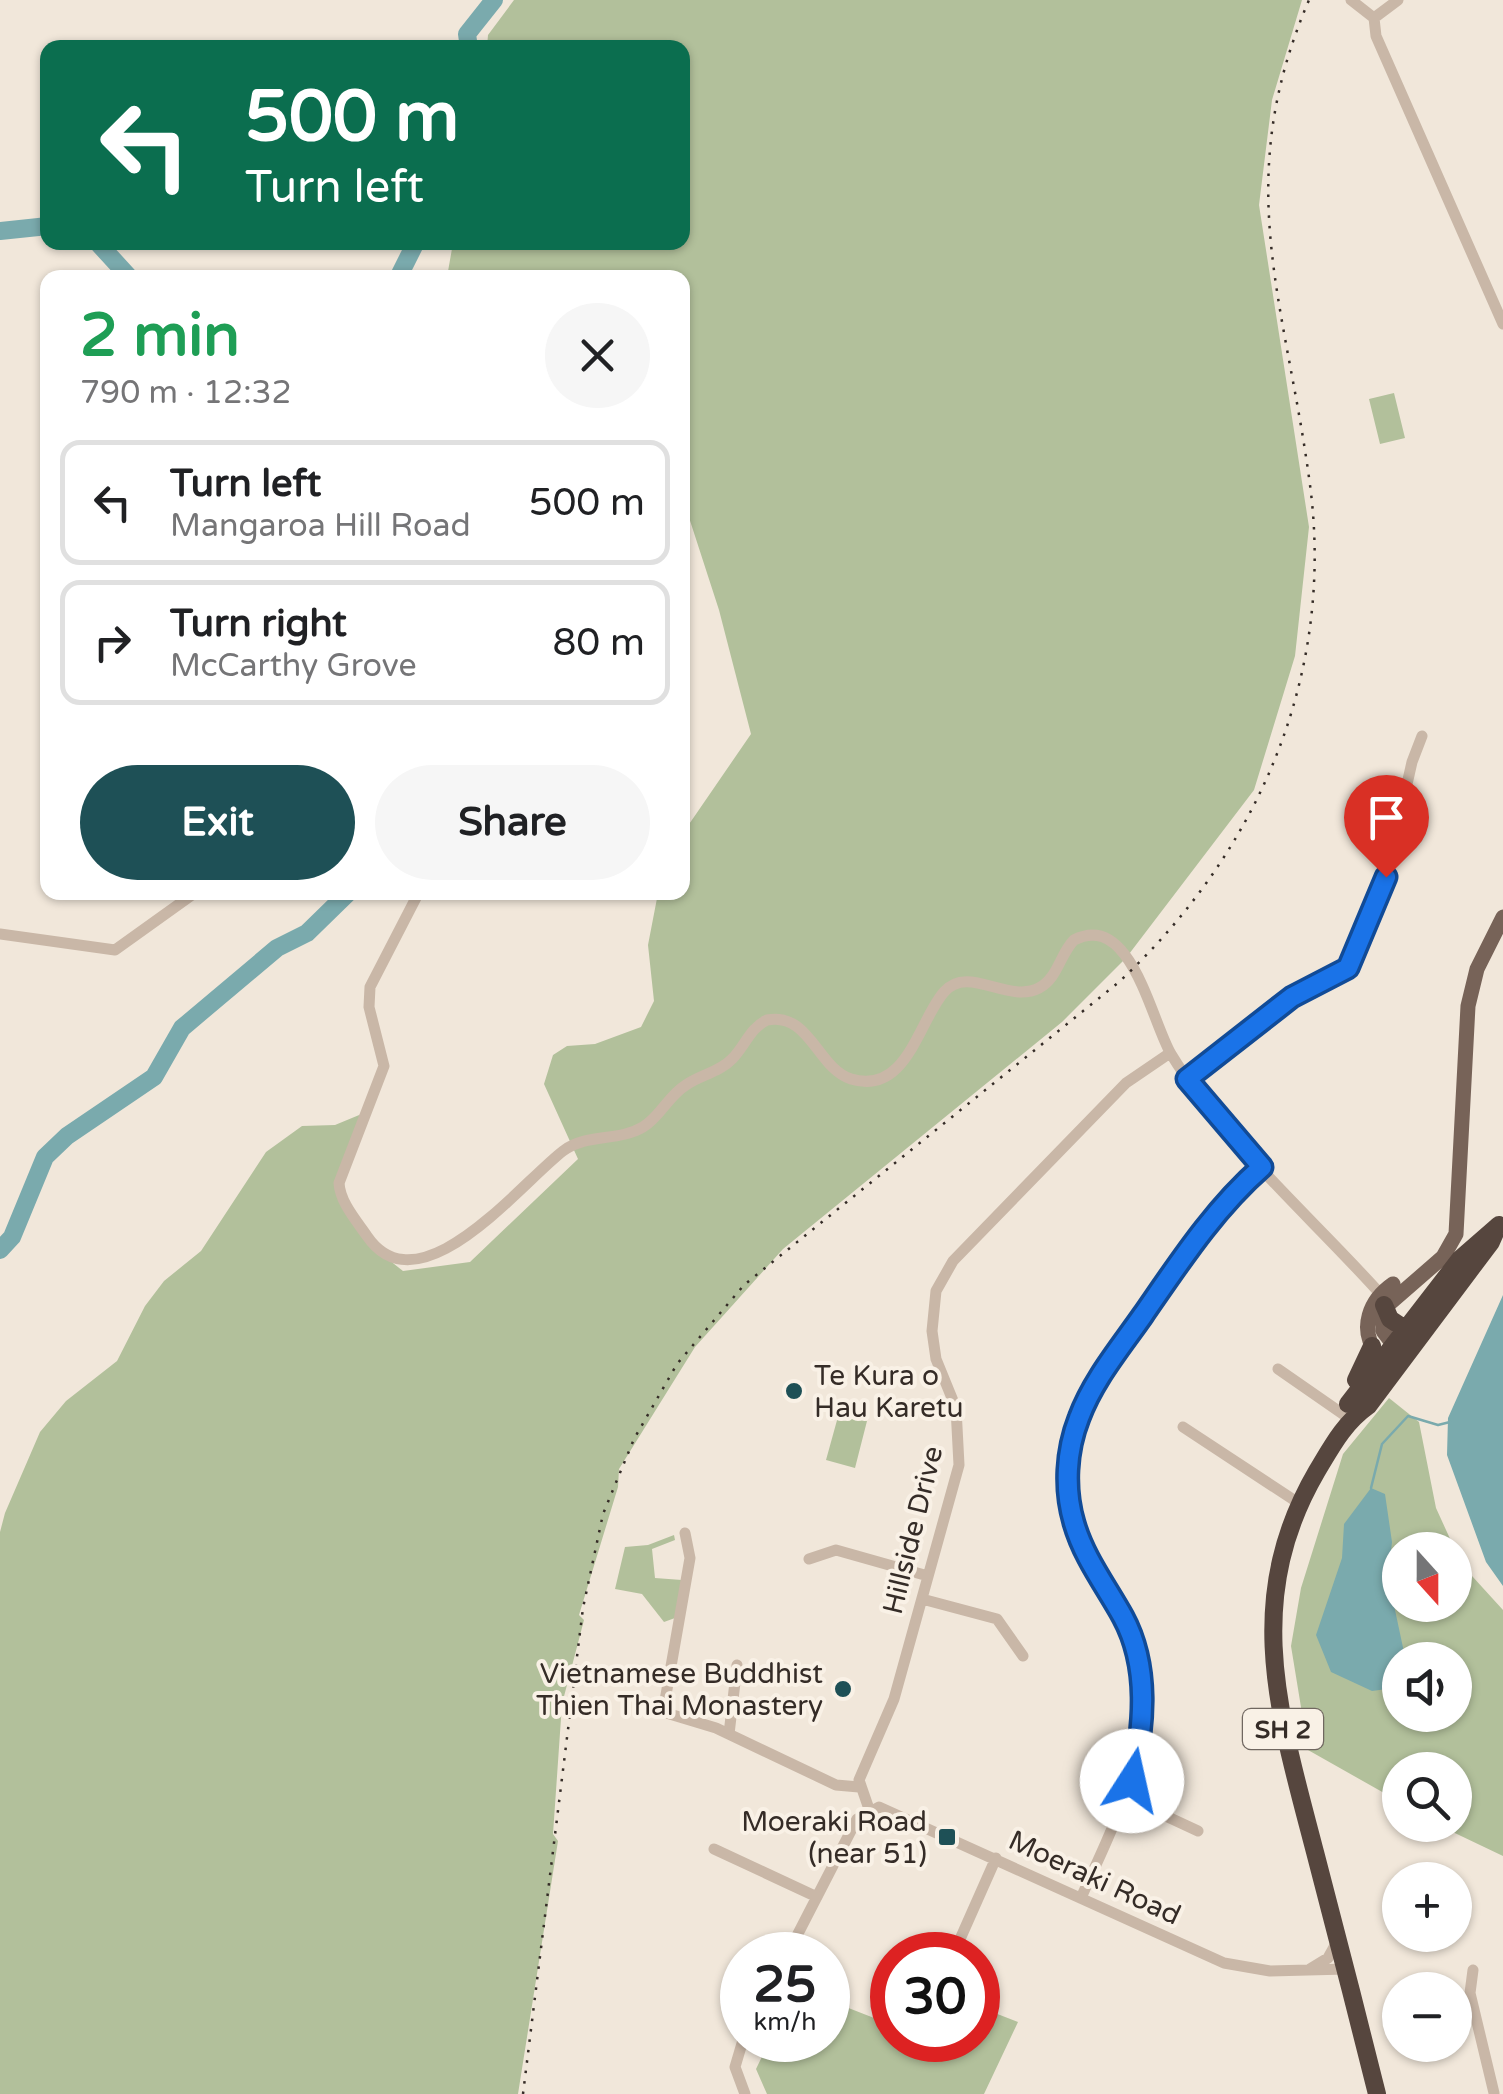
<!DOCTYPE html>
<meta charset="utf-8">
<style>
body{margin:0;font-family:"Varela Round",sans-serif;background:#f6f6f6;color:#202124;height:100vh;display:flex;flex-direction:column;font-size:38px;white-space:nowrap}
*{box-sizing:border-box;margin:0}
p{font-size:32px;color:#757577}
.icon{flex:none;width:55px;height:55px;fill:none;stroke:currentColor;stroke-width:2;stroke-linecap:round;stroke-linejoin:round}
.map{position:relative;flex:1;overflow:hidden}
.sheet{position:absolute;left:40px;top:270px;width:650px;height:630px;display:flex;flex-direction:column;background:#fff;border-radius:20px;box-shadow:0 2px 8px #0004}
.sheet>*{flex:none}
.top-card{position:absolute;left:40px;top:40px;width:650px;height:210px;border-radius:20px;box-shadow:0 2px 8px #0004;background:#0b6e4f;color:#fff;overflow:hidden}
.needle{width:65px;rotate:159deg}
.buttons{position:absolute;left:1382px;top:1532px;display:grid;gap:20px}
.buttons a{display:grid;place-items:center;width:90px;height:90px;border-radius:50%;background:#fff;box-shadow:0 2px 8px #0004;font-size:50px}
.speed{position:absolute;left:720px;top:1932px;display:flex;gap:20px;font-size:50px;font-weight:700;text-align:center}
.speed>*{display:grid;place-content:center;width:130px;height:130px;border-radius:50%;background:#fff;box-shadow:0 2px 8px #0004;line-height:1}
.speed small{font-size:25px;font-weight:400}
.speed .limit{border:15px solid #d22;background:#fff;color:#111}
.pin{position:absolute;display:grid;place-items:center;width:85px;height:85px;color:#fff;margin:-102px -42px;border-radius:50% 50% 50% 0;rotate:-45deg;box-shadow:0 0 10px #0007}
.pin .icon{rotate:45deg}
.me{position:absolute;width:110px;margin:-55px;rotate:10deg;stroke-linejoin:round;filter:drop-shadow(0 0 8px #0008)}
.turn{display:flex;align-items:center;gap:35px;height:210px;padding:0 40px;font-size:45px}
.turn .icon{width:130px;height:130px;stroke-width:2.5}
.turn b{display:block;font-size:70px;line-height:85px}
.round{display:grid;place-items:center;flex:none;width:105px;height:105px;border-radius:52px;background:#f6f6f6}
.head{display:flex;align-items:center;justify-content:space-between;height:170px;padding:0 40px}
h1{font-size:60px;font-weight:700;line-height:75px;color:#1e9e55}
.button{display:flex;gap:20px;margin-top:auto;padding:20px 40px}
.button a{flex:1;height:115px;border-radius:60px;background:#1e5056;color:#fff;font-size:40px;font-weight:700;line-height:115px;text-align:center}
.button a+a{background:#f6f6f6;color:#202124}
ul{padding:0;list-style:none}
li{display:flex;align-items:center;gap:30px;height:125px;margin:0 20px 15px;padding:0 20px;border:5px solid #e0e0e0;border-radius:20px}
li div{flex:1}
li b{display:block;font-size:38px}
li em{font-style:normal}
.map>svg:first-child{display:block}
.green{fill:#b2c09b;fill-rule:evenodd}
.water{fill:#7aaaad}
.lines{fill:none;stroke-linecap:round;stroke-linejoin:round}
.stream{stroke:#7aaaad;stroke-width:2.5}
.river{stroke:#7aaaad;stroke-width:18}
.minor{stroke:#c9b7a7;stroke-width:11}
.major{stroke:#776358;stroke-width:15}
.highway{stroke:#56463e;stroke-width:18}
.rail{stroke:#352c27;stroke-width:2.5;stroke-dasharray:2.5 8;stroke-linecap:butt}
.route-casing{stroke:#114b97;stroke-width:25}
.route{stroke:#1a73e8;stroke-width:18}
.poi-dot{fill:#1e5056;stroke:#f9f1e6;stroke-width:4}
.labels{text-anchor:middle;stroke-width:8;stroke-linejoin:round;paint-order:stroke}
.shield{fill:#f9f1e6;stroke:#706760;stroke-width:2.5}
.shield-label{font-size:25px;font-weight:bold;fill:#352c27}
.poi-label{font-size:28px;fill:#352c27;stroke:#f9f1e6;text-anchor:end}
.street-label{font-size:28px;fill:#352c27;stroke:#f9f1e6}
</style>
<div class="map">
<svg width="1503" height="2094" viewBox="0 0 1503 2094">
<rect width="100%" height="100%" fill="#f1e7da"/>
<path class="green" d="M514,0H1302L1272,100L1259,205L1309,527L1295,656L1254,790L1126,958L1062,1022L783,1249L695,1347L619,1469L618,1487L579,1615L584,1620L562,1704L553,1834L558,1841L518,2094H0V1532L5,1513L40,1432L66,1401L117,1361L145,1306L164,1281L201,1251L266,1152L302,1126L335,1125L364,1113C336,1197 328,1212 403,1271L470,1262L578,1159L544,1084L553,1055L567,1046L595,1044L641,1027L654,1001L648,945L658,893L682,892L683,833L751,734L719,610L683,499L682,278L447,277L453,243L682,242V48L487,47L488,35Z
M1394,393L1405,438L1380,444L1369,399Z
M1389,1398L1419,1422L1436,1508L1462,1565L1503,1610V1856L1438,1825H1455V1770H1400V1802L1308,1750L1291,1646L1301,1588L1343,1454ZM1400,1550H1455V1605H1400ZM1400,1660H1455V1715H1400Z
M839,1413L867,1421L855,1468L826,1460Z
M674,1535L675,1540L652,1549L655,1578L682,1580L675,1618L664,1622L642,1594L615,1589L625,1547L648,1545Z
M828,2000L892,2025V2040H930L952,2049L959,2040H978L982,2008L1018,2022L984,2094H767L756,2069L770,2040H828Z"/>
<path class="water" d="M1503,1295V1586L1486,1562L1447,1455L1448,1418Z
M1371,1488L1385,1494L1392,1542L1388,1577L1405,1657L1400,1660L1394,1688L1372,1691L1331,1672L1316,1635L1342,1558L1344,1524Z"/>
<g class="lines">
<path class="stream" d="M1371,1488L1382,1444L1408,1416L1438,1425L1450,1422"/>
<path class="river" d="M469,48L467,34L494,0
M0,231L48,226
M97,242L130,278
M398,278L416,242
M0,1250L12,1237L45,1157L67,1136L154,1077L182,1028L277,948L307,933L349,892"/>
<path class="minor" d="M1351,0L1374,18L1376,36L1503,324
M1374,18L1398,0
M419,892L370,987L369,1007L384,1066L339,1183C340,1202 356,1220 367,1236C419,1312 520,1184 563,1151C587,1133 618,1142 643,1127C660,1117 668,1096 686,1085C700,1075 720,1072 732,1059C745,1046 750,1028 767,1020C810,1012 817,1068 851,1079C907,1096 919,1020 944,992C968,964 1008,1004 1039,988C1058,978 1060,954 1074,940C1131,911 1151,1020 1171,1054C1227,1146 1313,1218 1384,1298
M0,934L115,950L196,892
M1187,1079L1292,997L1348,968L1386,877L1412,762L1422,736
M1278,1369L1350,1419
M1183,1427L1300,1504
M685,1533L690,1558L663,1712L716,1728L836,1785L859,1787
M809,1559L836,1550L928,1576
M922,1599L997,1619L1023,1656
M729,1734L737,1665
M1127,1798L1198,1831
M869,1809L859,1780L894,1699L959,1465L956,1408L936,1359L932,1331L936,1291L953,1261L1126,1083L1170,1053
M714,1849L817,1897
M1081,1898C1110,1832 1144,1772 1142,1697C1141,1624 1093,1588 1074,1522C1064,1489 1067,1451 1079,1418C1093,1380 1120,1348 1143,1315C1180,1263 1214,1209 1262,1167
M787,1955L857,1819L879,1807L1224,1963L1270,1971L1346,1969
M953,1955L996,1858
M1310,1969L1328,1958L1338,1940
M1473,1970L1470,1993L1494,2093
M743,2040L735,2067L745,2094"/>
<path class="major" d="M1398,1351L1383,1331L1382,1310L1443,1257L1456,1234L1468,1006L1477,969L1503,917
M1377,1354C1358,1328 1370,1300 1393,1284"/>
<path class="highway" d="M1384,1305L1390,1319L1405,1329
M1356,1380L1372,1346
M1348,1404L1460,1259L1499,1225
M1377,2094C1357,2013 1336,1933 1315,1852C1280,1717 1241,1601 1317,1471C1332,1446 1344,1423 1368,1406L1491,1242L1498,1226"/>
<path class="rail" d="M523,2094L583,1608L603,1514L634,1439L677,1364L744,1285L1119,982C1258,852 1335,676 1310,485C1286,302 1230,184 1309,0"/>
</g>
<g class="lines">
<defs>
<path id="route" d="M1132,1781C1144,1727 1150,1667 1123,1617C1106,1586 1084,1558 1074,1523C1064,1489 1066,1451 1079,1418C1093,1380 1120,1348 1143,1315C1179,1263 1214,1209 1262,1167L1187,1079L1292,997L1348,968L1386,877"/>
</defs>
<use href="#route" class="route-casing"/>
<use href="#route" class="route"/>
</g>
<g class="poi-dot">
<circle cx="794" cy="1391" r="10"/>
<circle cx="843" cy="1689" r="10"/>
<rect x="937" y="1827" width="20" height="20" rx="5"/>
</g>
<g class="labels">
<rect class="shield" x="1243" y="1709" width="80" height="40" rx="8"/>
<g class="shield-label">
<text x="1283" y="1738">SH 2</text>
</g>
<g class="poi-label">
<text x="814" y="1385" text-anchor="start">Te Kura o<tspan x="814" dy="32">Hau Karetu</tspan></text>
<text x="823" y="1683">Vietnamese Buddhist<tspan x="823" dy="32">Thien Thai Monastery</tspan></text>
<text x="927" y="1831">Moeraki Road<tspan x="927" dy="32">(near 51)</tspan></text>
</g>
<g class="street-label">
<text transform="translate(912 1530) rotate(-76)" y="10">Hillside Drive</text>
<text transform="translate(1095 1877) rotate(25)" y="10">Moeraki Road</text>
</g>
</g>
</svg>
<div class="buttons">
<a><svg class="needle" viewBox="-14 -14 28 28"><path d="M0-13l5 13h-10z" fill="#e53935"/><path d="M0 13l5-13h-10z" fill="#757577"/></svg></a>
<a><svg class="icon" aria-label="sound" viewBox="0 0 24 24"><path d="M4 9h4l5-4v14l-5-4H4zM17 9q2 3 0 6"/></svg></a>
<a><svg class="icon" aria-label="search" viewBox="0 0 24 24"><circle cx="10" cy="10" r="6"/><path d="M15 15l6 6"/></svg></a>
<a>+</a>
<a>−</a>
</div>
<div class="speed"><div>25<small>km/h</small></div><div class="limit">30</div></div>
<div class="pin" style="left:1386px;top:877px;background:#d93025"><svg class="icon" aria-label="arrive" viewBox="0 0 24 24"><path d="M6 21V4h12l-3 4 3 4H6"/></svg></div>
<svg class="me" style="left:1132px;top:1781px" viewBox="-20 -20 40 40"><circle r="19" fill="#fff"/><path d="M0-13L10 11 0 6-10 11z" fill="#1a73e8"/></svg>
<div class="top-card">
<div class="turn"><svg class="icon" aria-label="left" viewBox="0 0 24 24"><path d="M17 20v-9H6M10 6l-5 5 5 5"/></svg><div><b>500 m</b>Turn left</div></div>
</div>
<section class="sheet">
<div class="head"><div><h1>2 min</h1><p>790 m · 12:32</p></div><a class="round"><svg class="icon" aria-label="close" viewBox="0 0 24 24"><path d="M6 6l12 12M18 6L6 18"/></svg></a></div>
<ul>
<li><svg class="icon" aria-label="left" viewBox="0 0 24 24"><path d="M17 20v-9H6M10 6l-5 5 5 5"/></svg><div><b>Turn left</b><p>Mangaroa Hill Road</p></div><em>500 m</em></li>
<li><svg class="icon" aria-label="right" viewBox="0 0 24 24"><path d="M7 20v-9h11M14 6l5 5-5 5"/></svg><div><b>Turn right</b><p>McCarthy Grove</p></div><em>80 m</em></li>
</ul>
<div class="button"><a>Exit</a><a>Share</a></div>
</section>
</div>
